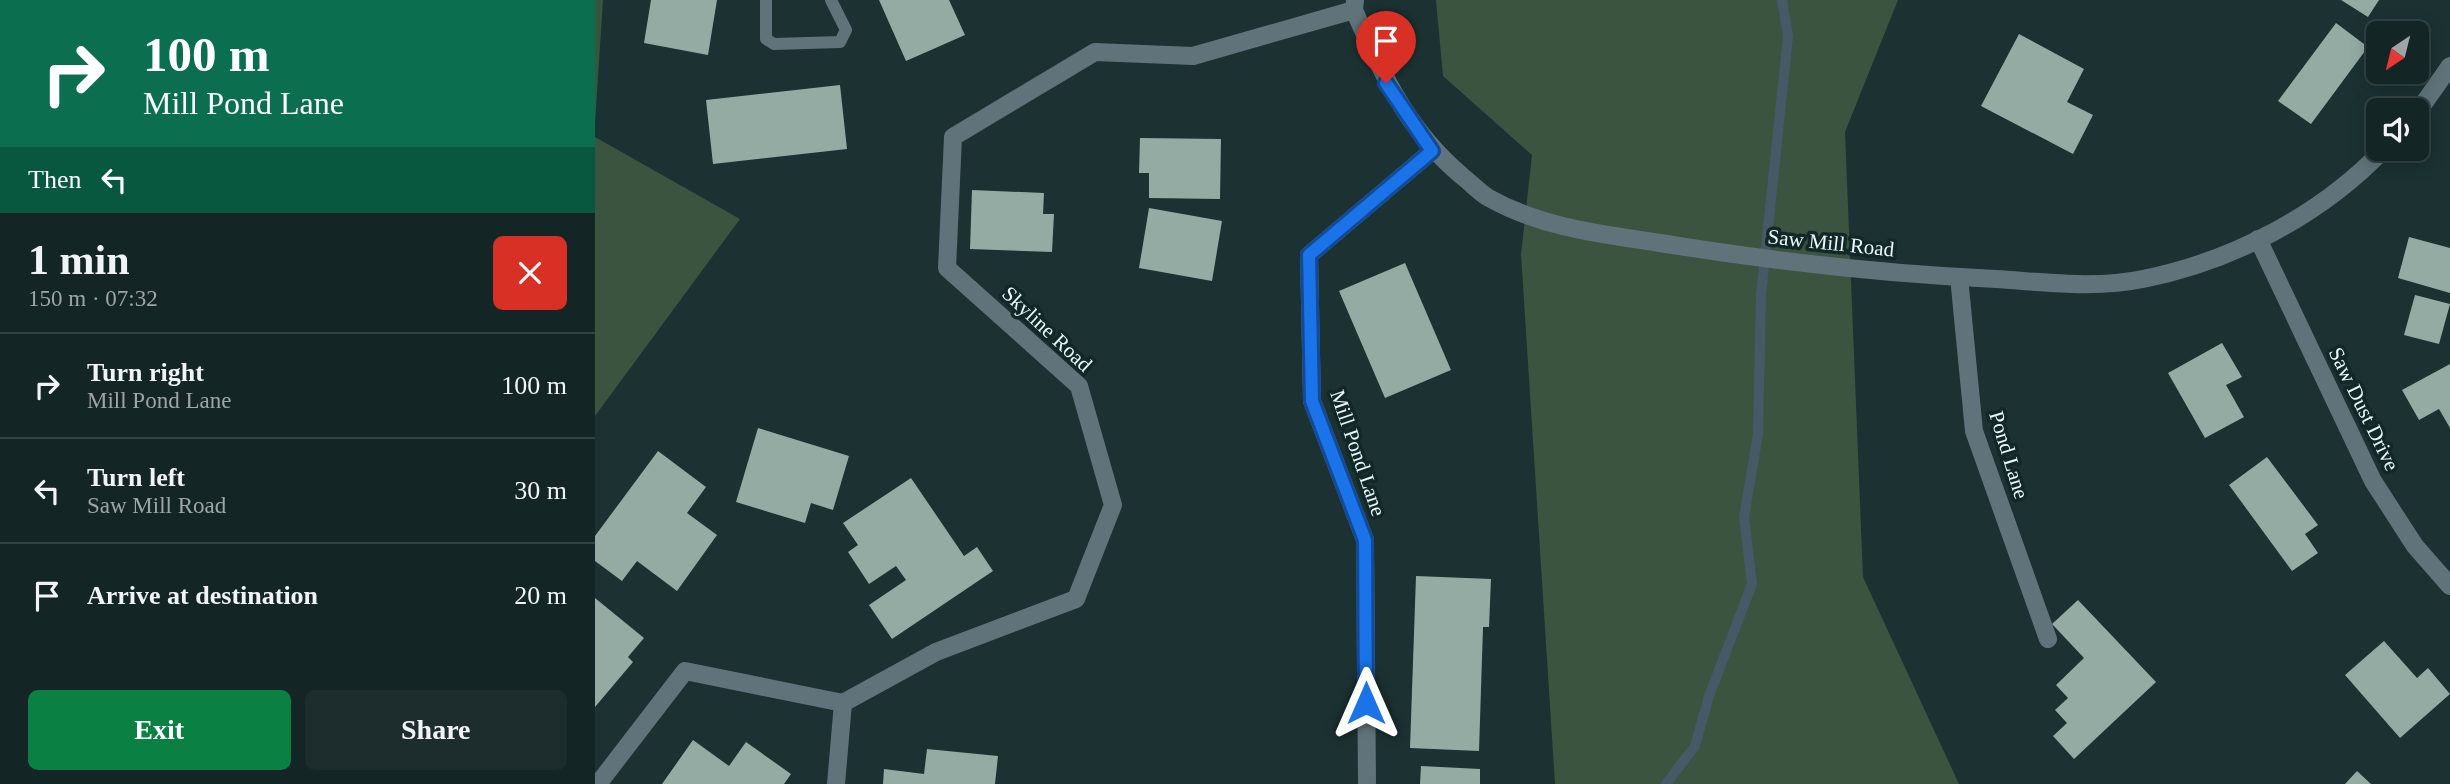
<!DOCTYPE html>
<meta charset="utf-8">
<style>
body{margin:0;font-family:"Times New Roman",serif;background:#1d2d2e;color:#f1f3f6;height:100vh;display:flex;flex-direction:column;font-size:26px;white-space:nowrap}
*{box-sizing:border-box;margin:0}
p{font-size:23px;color:#9da5a7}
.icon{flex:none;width:38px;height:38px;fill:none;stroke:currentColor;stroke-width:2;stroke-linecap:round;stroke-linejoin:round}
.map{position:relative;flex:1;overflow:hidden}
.side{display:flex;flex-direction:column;background:#142526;width:595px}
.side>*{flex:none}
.guide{background:#0b6e4f;color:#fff;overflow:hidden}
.needle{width:46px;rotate:215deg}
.controls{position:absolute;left:1771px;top:21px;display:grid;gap:14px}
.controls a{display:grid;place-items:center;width:63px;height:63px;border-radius:10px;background:#142526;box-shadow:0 4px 18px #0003,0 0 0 2px #334243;font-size:35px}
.pin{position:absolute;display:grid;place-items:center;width:60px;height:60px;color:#fff;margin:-72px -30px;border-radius:50% 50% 50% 0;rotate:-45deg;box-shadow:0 0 7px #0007}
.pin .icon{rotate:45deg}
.me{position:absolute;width:77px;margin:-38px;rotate:0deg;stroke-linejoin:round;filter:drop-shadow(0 0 5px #0008)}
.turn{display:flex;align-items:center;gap:24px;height:147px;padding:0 28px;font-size:32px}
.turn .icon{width:91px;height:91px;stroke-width:2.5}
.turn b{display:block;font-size:49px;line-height:60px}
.then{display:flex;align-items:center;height:66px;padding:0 28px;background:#0003;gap:14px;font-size:26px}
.round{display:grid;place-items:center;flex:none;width:74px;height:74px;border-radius:10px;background:#1d2d2e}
.headline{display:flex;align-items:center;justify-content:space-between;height:119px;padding:0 28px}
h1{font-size:42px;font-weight:800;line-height:52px}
.primary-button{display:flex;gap:14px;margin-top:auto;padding:14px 28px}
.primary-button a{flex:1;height:80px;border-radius:10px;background:#0b8043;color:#fff;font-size:28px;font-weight:800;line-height:80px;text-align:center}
.primary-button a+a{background:#1d2d2e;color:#f1f3f6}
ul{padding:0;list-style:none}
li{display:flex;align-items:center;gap:21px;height:105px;padding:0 28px;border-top:2px solid #334243}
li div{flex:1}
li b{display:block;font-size:26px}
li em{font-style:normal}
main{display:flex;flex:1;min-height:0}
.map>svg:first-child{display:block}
.green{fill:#3a5440}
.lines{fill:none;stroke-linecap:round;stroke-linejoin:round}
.stream{stroke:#465967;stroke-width:10}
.building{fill:#94aba4}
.service{stroke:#61737a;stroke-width:12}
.minor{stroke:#61737a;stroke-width:18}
.route-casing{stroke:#114b97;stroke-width:18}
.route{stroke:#1a73e8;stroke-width:12}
.labels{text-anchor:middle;stroke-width:7;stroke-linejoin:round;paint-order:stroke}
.street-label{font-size:21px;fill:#ebf8f8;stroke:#122728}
</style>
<main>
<section class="side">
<div class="guide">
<div class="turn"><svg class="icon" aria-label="right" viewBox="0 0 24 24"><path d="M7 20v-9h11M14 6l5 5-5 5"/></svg><div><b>100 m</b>Mill Pond Lane</div></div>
<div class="then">Then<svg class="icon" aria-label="left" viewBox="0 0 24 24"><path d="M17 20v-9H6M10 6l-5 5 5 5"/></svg></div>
</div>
<div class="headline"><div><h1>1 min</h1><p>150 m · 07:32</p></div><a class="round" style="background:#d93025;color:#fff"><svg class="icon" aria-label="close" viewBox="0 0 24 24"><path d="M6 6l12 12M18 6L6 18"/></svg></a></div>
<ul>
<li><svg class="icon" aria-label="right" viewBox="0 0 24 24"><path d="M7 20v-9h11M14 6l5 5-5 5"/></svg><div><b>Turn right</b><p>Mill Pond Lane</p></div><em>100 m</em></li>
<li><svg class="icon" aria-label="left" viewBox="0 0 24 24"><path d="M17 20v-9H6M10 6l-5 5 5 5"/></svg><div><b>Turn left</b><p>Saw Mill Road</p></div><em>30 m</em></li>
<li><svg class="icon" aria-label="arrive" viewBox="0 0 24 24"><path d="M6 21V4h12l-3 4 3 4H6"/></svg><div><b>Arrive at destination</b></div><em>20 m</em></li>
</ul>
<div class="primary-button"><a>Exit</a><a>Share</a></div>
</section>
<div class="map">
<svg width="1855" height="784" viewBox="0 0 1855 784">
<rect width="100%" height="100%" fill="#1b3132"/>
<path class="green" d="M0,0H8L0,124Z
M841,0H1303L1250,132L1268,577L1364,784H960L926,254L937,155L848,76Z
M0,137L145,219L0,416Z"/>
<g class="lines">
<path class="stream" d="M1071,784L1100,746L1114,696L1157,584L1149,517L1163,434L1166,295L1193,36L1187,0"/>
</g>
<path class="building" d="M56,0H122L113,55L49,43Z
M284,0H354L370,35L311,61Z
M1746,0H1784L1773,17Z
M1741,23L1773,47L1716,124L1683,101Z
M1424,34L1489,69L1472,102L1498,115L1478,154L1386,106Z
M245,85L252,149L118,164L111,100Z
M545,138L626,139L625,199L554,198V173H544Z
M377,190L449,193L448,214H459L457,252L375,249Z
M554,208L627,221L617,281L544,268Z
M1814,237L1855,248V293L1803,278Z
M810,263L856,370L790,398L744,291Z
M1820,295L1855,304L1844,344L1809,335Z
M1627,343L1647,377L1631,385L1649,417L1610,438L1573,373Z
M1855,364V428L1844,409L1824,420L1807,390Z
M163,428L254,456L238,510L216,503L210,523L141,502Z
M63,451L111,487L92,513L122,535L82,591L42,561L27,581L0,561V536Z
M1672,457L1723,525L1710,534L1723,553L1697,571L1634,485Z
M316,478L369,556L382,547L398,571L297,639L274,605L311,580L301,566L274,584L253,552L263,545L248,523Z
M821,576L896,579L894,627H888L884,751L815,748Z
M0,598L49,638L33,657L38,662L0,707Z
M1483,600L1561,682L1479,759L1458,736L1472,723L1460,710L1473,698L1461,685L1489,658L1457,624Z
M1789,641L1822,678L1833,668L1855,694L1805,738L1750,675Z
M98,740L134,766L151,742L196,774L189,784H67Z
M332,749L403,756L400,784H288L289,769L329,774Z
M826,766L885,769V784H825Z
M1762,771L1776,784H1750Z"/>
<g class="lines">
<path class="service" d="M171,0V39L179,44L245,42L251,30L236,0"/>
<path class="minor" d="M760,0L759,10C787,74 812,130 867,176C876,183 885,193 894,198C947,228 1007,234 1065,243C1176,261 1288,274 1401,279C1449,282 1500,289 1548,279C1638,261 1726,215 1789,149
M1822,113L1855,66
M1663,239L1778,481L1820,546L1855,586
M1364,277L1379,431L1453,639
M3,784L90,671L248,703L341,652L481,599L518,505L484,386L352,268L358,137L500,52L598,56L759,10
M241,784L248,703
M772,784L770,540L717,401L714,255L837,151"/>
</g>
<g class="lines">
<defs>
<path id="route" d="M771,703L770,540L717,401L714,255L837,151L791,83"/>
</defs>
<use href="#route" class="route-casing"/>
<use href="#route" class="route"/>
</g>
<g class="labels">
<g class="street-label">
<text transform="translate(1236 243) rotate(6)" y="7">Saw Mill Road</text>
<text transform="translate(452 329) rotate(43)" y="7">Skyline Road</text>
<text transform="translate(1769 409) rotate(64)" y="7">Saw Dust Drive</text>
<text transform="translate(763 453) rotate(71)" y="7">Mill Pond Lane</text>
<text transform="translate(1414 455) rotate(73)" y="7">Pond Lane</text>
</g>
</g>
</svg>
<div class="controls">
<a><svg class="needle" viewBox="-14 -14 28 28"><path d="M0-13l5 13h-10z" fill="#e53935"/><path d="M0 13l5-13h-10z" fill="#9da5a7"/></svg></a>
<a><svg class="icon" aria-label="sound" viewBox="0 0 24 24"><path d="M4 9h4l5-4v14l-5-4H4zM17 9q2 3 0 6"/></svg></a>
</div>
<div class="pin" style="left:791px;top:83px;background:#d93025"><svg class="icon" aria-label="arrive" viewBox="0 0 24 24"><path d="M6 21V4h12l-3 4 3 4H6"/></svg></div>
<svg class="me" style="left:771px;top:703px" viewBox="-20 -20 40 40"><path d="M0-17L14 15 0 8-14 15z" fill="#1a73e8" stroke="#fff" stroke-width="4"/></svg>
</div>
</main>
